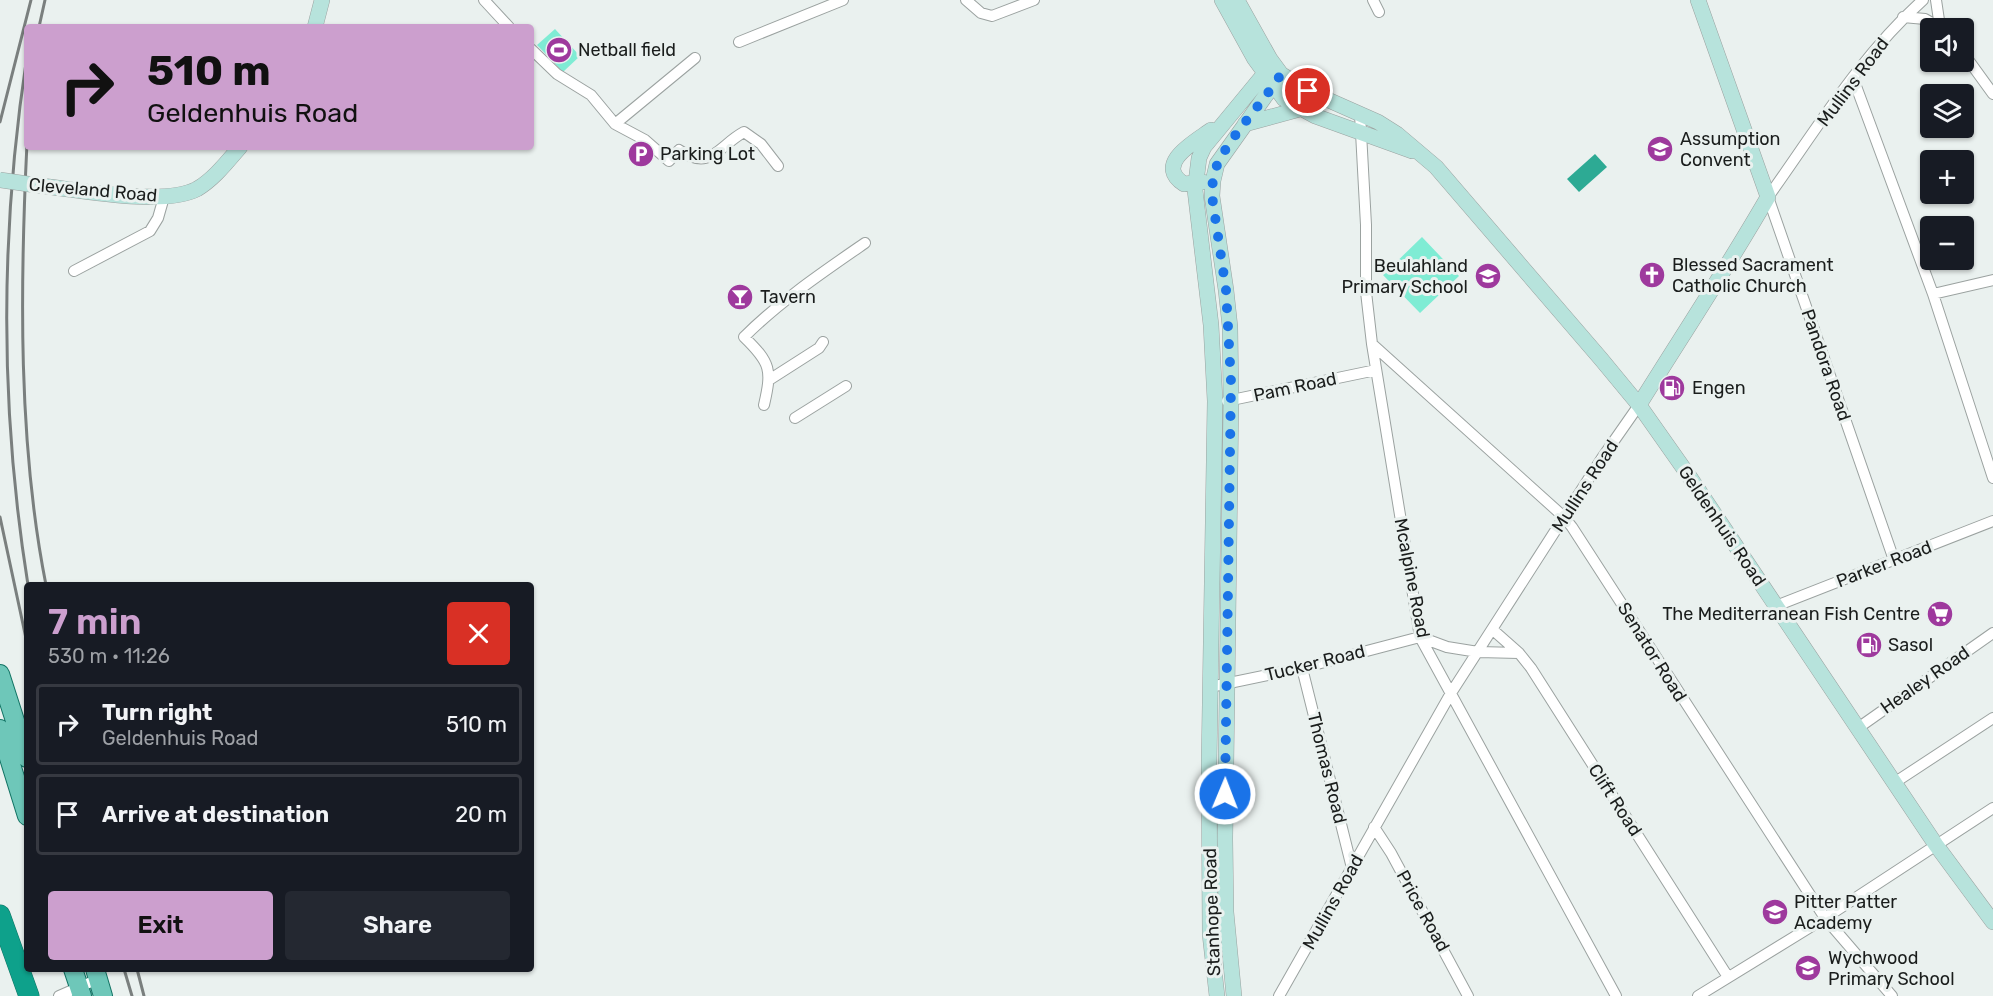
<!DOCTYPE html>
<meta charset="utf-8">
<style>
body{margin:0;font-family:Rubik,sans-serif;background:#242831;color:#f1f3f6;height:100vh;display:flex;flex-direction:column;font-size:22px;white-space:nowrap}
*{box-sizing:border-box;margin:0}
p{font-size:20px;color:#9ea1a6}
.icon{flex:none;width:33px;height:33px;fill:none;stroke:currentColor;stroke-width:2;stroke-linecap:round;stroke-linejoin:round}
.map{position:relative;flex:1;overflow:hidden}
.panel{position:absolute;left:24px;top:582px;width:510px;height:390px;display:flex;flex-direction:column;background:#171b24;border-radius:6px;box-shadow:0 2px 4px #0004}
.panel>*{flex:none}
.hud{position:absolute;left:24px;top:24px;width:510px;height:126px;border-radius:6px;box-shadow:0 2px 4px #0004;background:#cc9fce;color:#111;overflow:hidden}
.tools{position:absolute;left:1920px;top:18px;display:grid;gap:12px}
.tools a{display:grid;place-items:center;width:54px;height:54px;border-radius:6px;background:#171b24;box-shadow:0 2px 4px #0004;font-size:30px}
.pin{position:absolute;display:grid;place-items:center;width:51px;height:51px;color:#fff;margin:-26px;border:3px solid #fff;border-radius:50%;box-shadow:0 2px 6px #0007}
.me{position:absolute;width:66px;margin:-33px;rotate:1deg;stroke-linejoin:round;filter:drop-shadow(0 0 4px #0008)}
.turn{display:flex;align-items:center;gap:21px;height:126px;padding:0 24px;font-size:27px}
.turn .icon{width:78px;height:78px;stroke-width:2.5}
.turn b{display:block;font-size:42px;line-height:51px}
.round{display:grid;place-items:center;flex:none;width:63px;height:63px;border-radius:6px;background:#242831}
.summary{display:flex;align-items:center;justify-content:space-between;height:102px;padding:0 24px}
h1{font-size:36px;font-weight:600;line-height:45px;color:#cc9fce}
.cta{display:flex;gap:12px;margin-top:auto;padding:12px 24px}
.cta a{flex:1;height:69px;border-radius:6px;background:#cc9fce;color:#111;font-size:24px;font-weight:600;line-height:69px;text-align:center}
.cta a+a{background:#242831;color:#f1f3f6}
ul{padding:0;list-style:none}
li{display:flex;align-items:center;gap:18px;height:81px;margin:0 12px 9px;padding:0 12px;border:3px solid #363941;border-radius:6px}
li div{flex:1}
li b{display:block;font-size:22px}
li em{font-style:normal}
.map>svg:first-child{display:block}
.green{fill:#7fecd4}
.water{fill:#2daa94}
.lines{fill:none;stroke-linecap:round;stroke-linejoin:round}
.street-casing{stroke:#9ba2a0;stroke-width:12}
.secondary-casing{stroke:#9ba2a0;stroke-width:16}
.primary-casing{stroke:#127364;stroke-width:20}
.highway-casing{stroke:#127364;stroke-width:21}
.street{stroke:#fff;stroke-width:10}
.secondary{stroke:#b7e3dc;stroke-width:15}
.primary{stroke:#6ec7b9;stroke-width:18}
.highway{stroke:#0ea18b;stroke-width:20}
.rail{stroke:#7a7f7e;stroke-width:3}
.secondary-bridge-casing{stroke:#9ba2a0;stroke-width:16;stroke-linecap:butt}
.secondary-bridge{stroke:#b7e3dc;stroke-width:15}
.route{stroke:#1a73e8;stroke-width:10;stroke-dasharray:0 18}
.labels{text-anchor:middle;stroke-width:6;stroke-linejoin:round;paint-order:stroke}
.poi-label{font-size:18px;fill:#1a1d1c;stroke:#eaf1ef;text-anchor:start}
.street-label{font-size:18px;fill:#1a1d1c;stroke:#eaf1ef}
</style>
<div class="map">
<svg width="1993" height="996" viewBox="0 0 1993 996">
<rect width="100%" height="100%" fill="#eaf1ef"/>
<path class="green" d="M555,29L580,56L563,72L537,45Z
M1422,237L1459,276L1420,313L1383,275Z"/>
<path class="water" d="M1595,154L1607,167L1579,192L1567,179Z"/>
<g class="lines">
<defs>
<path id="street" d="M484,0L509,27
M966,0L981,13L992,16L1034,0
M1373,0L1379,12
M1936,0L1940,27
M1903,17L1925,19L1941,28
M739,42L843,0
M531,49L557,74L591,95L615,124L645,140L669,161L679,150C711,172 718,146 744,132L761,144L778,166
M1964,54L1993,94
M1853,78L1933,294L1993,478
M1360,114L1366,225V292L1372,344L1420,637L1616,996
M615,124L695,58
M74,271L150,231L158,218L164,197
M1933,294L1993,280
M1372,344L1564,517L1572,527L1825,918L1892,996
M769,380L819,348L823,342
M1227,401L1376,370
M764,405C772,370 771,363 744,337C780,301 823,272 865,243
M795,418L846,386
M1894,560L1768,197C1816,130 1861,55 1923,0
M1776,606L1993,521
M1493,630L1519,653L1531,668L1728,977
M1302,668L1352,868
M1210,687L1302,668L1420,637L1447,647L1478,652L1519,653
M1858,728L1993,633
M1894,783L1993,718
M1374,827L1391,853L1468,996
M59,996L98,979
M1279,996L1451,693L1602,458L1639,405
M1698,996L1825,918L1993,808"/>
<path id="secondary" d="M1222,0L1254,58L1284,99L1315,116L1412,151
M1237,0L1270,59L1281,74L1308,91L1378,122L1397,134L1436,167L1601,359L1639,405L1689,476L1936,845L1993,922
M315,27L322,0
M1245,124L1300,109
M1203,182L1184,184C1153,164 1196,141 1211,130
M35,185C75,189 163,207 197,189C214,179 227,162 240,147
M1639,405C1682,336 1727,268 1768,197L1698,0
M1217,996L1210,934L1209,765L1215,401L1211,325L1195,190L1199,158L1204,147L1265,73L1274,65
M1234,996L1226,912L1225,839L1231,400L1230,327L1226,290L1212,196L1213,181L1217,164L1281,74"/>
<path id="primary" d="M0,674L27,758
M0,729L27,816
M73,969L82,996
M95,969L103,996"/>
<path id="highway" d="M0,915L29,996"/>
</defs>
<use href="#street" class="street-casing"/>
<use href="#secondary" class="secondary-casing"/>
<use href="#primary" class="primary-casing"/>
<use href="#highway" class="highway-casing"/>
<use href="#street" class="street"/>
<use href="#secondary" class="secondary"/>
<use href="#primary" class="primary"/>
<use href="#highway" class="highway"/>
<path class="rail" d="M39,27L45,0
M27,56C0,231 0,410 28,585
M0,122L31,0
M27,143C20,287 18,444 46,585
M0,517L27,643
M124,969L132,996
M137,969L144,996"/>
<defs>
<path id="secondary-bridge" d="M0,180L35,185"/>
</defs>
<use href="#secondary-bridge" class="secondary-bridge-casing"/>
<use href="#secondary-bridge" class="secondary-bridge"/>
</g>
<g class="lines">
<path class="route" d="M1225,794L1231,382L1226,290L1212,196C1212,185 1213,174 1218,163C1232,134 1263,103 1281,74L1308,91"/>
</g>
<defs>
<symbol id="stadium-disc" viewBox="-11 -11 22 22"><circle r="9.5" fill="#9e399d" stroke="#eaf1ef"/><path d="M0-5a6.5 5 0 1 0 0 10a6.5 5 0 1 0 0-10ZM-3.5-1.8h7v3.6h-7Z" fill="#fff"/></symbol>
<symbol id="school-disc" viewBox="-11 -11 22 22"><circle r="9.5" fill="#9e399d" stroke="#eaf1ef"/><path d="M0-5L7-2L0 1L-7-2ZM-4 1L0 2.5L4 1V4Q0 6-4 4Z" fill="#fff"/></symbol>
<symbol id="parking-disc" viewBox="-11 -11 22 22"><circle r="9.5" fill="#9e399d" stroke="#eaf1ef"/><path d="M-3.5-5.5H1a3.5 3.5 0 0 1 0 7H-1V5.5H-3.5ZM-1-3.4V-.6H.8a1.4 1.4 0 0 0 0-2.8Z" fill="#fff"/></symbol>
<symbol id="church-disc" viewBox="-11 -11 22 22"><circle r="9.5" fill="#9e399d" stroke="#eaf1ef"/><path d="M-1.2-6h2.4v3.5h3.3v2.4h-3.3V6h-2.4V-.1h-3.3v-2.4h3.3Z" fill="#fff"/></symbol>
<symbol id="bar-disc" viewBox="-11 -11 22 22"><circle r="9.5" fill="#9e399d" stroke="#eaf1ef"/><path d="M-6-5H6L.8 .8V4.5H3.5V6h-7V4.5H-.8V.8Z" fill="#fff"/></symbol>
<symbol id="fuel-disc" viewBox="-11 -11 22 22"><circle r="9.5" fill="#9e399d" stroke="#eaf1ef"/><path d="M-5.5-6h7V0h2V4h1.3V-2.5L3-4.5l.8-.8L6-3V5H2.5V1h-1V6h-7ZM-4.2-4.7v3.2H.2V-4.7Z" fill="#fff"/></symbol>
<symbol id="supermarket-disc" viewBox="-11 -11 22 22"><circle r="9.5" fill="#9e399d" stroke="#eaf1ef"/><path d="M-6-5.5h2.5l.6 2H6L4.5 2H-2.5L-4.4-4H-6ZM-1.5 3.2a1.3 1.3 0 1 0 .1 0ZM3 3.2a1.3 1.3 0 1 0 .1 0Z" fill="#fff"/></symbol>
</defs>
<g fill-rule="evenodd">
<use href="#stadium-disc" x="544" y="35" width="30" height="30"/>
<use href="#school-disc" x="1645" y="134" width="30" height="30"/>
<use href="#parking-disc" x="626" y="139" width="30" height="30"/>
<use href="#church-disc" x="1637" y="260" width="30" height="30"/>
<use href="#school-disc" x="1473" y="261" width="30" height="30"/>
<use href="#bar-disc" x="725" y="282" width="30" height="30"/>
<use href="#fuel-disc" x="1657" y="373" width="30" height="30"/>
<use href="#supermarket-disc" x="1925" y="599" width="30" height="30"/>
<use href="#fuel-disc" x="1854" y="630" width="30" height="30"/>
<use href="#school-disc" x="1760" y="897" width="30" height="30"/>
<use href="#school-disc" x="1793" y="953" width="30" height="30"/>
</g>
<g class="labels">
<g class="poi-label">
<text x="578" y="56">Netball field</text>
<text x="1680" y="145">Assumption<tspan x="1680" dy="21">Convent</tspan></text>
<text x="660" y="160">Parking Lot</text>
<text x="1672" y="271">Blessed Sacrament<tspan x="1672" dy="21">Catholic Church</tspan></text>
<text x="1468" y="272" text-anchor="end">Beulahland<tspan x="1468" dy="21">Primary School</tspan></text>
<text x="760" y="303">Tavern</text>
<text x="1692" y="394">Engen</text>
<text x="1920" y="620" text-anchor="end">The Mediterranean Fish Centre</text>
<text x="1888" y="651">Sasol</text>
<text x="1794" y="908">Pitter Patter<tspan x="1794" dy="21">Academy</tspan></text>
<text x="1828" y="964">Wychwood<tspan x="1828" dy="21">Primary School</tspan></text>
</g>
<g class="street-label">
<text transform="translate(1853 82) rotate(-53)" y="6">Mullins Road</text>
<text transform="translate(93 190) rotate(5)" y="6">Cleveland Road</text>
<text transform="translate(1826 365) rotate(71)" y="6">Pandora Road</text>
<text transform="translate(1295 387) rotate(-12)" y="6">Pam Road</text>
<text transform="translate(1585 486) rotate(-57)" y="6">Mullins Road</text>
<text transform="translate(1722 526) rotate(56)" y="6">Geldenhuis Road</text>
<text transform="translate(1884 564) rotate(-21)" y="6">Parker Road</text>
<text transform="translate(1412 578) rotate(79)" y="6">Mcalpine Road</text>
<text transform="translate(1652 652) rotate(58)" y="6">Senator Road</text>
<text transform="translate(1315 663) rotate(-14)" y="6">Tucker Road</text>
<text transform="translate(1925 680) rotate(-35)" y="6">Healey Road</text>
<text transform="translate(1327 768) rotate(76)" y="6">Thomas Road</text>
<text transform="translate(1615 800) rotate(57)" y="6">Clift Road</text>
<text transform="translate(1333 902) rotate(-61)" y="6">Mullins Road</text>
<text transform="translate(1423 911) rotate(61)" y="6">Price Road</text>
<text transform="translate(1212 912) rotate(-92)" y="6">Stanhope Road</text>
</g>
</g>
</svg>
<div class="tools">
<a><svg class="icon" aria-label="sound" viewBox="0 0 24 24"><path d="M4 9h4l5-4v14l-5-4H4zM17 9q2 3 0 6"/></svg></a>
<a><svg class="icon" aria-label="layers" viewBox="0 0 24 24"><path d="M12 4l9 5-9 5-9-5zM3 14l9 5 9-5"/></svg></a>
<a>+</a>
<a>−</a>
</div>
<div class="pin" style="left:1308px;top:91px;background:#d93025"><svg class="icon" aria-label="arrive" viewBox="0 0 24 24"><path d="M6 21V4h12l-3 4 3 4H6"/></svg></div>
<svg class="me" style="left:1225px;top:794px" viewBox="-20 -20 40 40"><circle r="17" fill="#1a73e8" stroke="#fff" stroke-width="3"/><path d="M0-11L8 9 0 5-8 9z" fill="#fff"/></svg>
<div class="hud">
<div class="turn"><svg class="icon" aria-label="right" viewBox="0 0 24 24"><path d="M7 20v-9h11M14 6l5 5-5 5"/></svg><div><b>510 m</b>Geldenhuis Road</div></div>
</div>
<section class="panel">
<div class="summary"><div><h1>7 min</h1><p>530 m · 11:26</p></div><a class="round" style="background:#d93025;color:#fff"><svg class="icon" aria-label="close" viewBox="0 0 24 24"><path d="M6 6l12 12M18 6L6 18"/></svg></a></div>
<ul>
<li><svg class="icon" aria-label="right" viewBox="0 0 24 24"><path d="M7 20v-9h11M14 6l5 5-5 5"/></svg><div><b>Turn right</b><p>Geldenhuis Road</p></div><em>510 m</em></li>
<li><svg class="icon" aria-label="arrive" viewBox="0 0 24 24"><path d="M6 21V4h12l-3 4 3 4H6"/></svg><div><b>Arrive at destination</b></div><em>20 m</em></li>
</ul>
<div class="cta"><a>Exit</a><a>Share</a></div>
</section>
</div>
